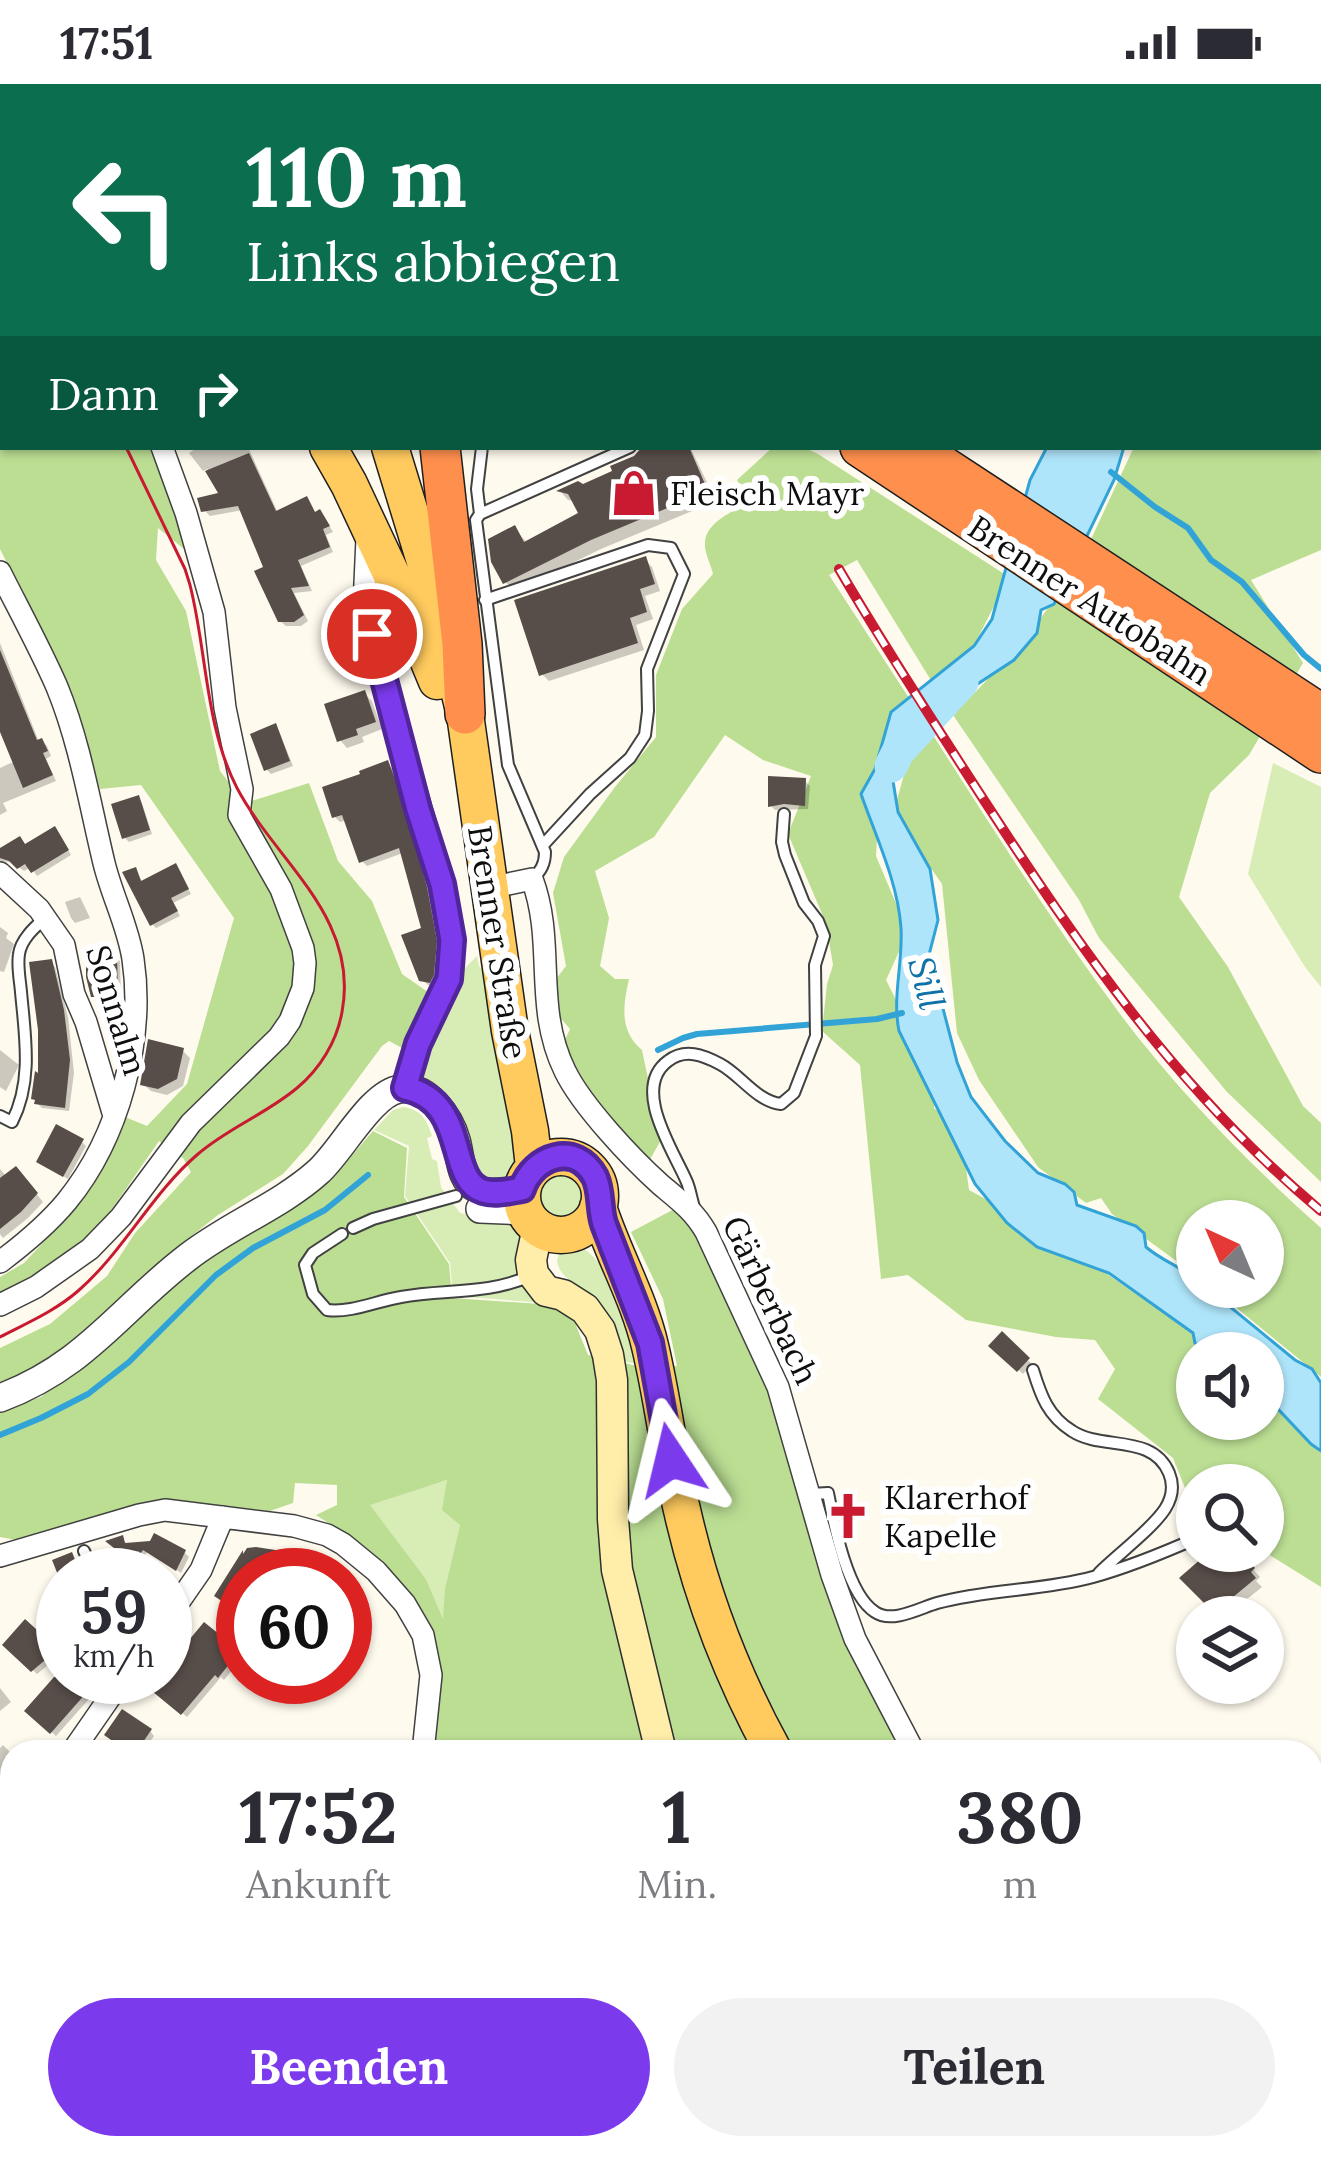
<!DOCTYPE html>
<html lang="de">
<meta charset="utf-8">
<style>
body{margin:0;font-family:Lora,serif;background:#f2f2f3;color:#2b2b33;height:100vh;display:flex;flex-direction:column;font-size:45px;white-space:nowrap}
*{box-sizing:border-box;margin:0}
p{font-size:39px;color:#7c7c81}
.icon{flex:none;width:66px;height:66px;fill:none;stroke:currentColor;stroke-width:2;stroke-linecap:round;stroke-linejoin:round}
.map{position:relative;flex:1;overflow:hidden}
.drawer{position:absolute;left:0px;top:1656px;width:1323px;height:420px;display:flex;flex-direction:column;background:#fff;border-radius:36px 36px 0 0;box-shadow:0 3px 9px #0004}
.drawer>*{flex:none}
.banner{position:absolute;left:0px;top:0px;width:1323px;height:366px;box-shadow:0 3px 9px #0004;background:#0b6e4f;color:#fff;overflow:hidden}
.needle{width:78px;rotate:316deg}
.buttons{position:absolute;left:1176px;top:1116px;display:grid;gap:24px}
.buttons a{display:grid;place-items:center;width:108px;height:108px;border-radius:50%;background:#fff;box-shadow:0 3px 9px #0004;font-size:60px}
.speed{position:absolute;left:36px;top:1464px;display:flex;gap:24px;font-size:60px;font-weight:700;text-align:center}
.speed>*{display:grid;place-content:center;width:156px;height:156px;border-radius:50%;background:#fff;box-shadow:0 3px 9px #0004;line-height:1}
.speed small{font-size:30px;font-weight:400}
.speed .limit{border:18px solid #d22;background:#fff;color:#111}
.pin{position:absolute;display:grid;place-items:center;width:102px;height:102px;color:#fff;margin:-51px;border:6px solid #fff;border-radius:50%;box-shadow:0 3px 12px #0007}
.me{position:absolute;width:132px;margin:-66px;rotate:350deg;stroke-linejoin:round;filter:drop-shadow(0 0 9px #0008)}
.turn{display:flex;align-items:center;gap:42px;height:252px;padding:0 48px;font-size:54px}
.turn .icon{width:156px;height:156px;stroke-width:2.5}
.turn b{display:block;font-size:84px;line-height:102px}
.then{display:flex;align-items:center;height:114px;padding:0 48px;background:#0003;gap:24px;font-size:45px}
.eta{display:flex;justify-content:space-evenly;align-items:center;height:204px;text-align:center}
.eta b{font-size:72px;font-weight:700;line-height:84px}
.button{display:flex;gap:24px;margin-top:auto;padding:24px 48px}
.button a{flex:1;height:138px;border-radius:72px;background:#7c3aed;color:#fff;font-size:48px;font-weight:700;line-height:138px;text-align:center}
.button a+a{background:#f2f2f3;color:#2b2b33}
.status{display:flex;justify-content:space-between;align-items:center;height:84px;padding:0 60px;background:#fff;direction:ltr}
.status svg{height:33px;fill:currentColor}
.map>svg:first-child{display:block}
.green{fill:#d7edb5}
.forest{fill:#bbde93;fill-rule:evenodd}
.water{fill:#afe5fa;stroke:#31a3d7;stroke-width:3}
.shadow{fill:#0003}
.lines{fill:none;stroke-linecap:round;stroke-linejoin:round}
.stream{stroke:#31a3d7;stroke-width:6}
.river{stroke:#afe5fa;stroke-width:33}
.building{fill:#574d49}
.service-casing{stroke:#414141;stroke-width:14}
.minor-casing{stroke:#414141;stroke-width:24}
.tertiary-casing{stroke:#414141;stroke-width:30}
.secondary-casing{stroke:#303030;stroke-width:33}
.primary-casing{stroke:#1f1f1f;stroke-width:39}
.motorway-casing{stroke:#1f1f1f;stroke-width:42}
.service{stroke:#fff;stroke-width:10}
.minor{stroke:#fff;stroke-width:21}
.tertiary{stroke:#fff;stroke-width:27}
.secondary{stroke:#ffeea9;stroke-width:30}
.primary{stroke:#ffca5e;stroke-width:36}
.motorway{stroke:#fe8f4d;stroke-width:39}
.tram{stroke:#c81b32;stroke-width:3}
.rail-casing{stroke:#c81b32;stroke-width:10}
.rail{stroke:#fff;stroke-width:6;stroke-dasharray:18;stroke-linecap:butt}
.route-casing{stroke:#51269a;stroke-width:30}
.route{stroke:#7c3aed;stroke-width:21}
.labels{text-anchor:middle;stroke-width:12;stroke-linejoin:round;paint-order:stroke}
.poi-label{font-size:33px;fill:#0e0e0e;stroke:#fff;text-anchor:start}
.street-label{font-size:33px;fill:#0e0e0e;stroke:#fff}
.water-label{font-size:36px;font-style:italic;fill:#0e72a9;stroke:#fff}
</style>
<div class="status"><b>17:51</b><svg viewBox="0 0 49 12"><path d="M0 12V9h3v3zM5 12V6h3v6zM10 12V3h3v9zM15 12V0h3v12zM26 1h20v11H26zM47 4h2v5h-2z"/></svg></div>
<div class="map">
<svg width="1321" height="2076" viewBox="0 0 1321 2076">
<rect width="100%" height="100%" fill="#fffaee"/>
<path class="green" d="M1273,679L1321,703V903L1305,883L1248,790Z
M477,872L479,882L486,890L523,1084L510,1097L491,1098L475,1090L419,985L454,895Z
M403,1023C421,1025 427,1036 432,1052L427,1054L432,1075L437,1077L441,1103L460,1129L519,1140L523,1146L546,1219L453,1212L450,1179L405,1112L409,1062L374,1046L393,1026Z
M533 1112a29 29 0 1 1 58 0a29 29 0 1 1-58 0Z
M571,1159C610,1167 629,1247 642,1281L622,1277C614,1260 609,1239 599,1223C587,1203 532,1184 571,1159Z
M448,1396L460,1441L445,1504L444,1538L426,1495L369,1420Z"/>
<path class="forest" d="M0,0H109V3H3V363H166L194,473L158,444L156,476L186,527L220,687L245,719L309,699L338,777L372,817L402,890L435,913L404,965L389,957L382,962L308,1062L283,1090L218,1131L161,1176L108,1232L47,1281L0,1299V1264L50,1240L107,1192L135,1149L191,1088L183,1074L159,1057L94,1151L35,1195L0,1214V1193L24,1179L80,1119L125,1033L147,1042L187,1000L234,834L141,701L100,705L54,574L0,465Z
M539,0H862L851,3H544Z
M1026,0H1321V102L1320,3H1026Z
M1321,174V466L1251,496L1303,579L1249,671L1210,709L1179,813L1228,883L1303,1022L1321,1039V1098L1227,1008L1099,854L1079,816L953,631L1021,561L1078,483L1134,363H1320Z
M773,363H804L818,370L1009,493L970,569L932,598L857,476L829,491L909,614L881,686L876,772L908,848L886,896L909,942L935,964L934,1024L961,1047L969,1106L1043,1146L1222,1269H1197V1335H1263V1300L1321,1353V1503L1263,1467L1275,1447L1263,1437V1401H1197V1412L1187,1409L1173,1374L1098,1315L1115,1285L1095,1256L1056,1253L966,1236L908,1191L881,1195L860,981L822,947L827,900L833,881L826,839L788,750L811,692L763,676L725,651L654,753L595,787L609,834L600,882L615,895H629C623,921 619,947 642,966L661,1056L648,1079C615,1043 585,1003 563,960L570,945L557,930L553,899L566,882L553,809L564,773L615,703L656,653V591L682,525L713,490C711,481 704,468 705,459C705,439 734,426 749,419L737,396Z
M931,648C992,744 1053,839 1120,930C1178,1007 1249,1080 1321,1144V1293L1211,1203H1263V1137H1197V1192L1112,1130L1101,1114L1086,1119L1038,1083L979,996L957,949L942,800L893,730L914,655Z
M373,1047L407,1064L404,1113L449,1180L452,1214L555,1221L575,1239L588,1271L642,1283L677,1282L663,1215L631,1148L680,1122L764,1286L907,1668H430L439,1622L436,1562L386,1484L358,1458L316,1431L337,1421V1401L295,1399L293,1419L270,1427L194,1419L16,1456L0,1453V1327L41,1313L140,1233L215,1168L291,1123L335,1091ZM447,1396L442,1426L460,1441L445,1504L443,1535L426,1495L370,1421Z
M543,2064H789L799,2075L798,2064H1150L1159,2076H569Z"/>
<path class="water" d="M1047,363H1124L1114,396L1054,520L1041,526L1037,549L1014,576L924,635L902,668L893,697L898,728L930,785L938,836L929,871L957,978L971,1013L1005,1057L1038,1089L1065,1100L1074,1108L1077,1121L1136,1142L1144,1149L1146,1163C1162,1177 1180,1182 1197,1196V1203H1206L1295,1276L1312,1285L1321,1299V1367L1311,1360L1263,1309V1269H1207L1195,1259L1193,1249L1109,1189L1037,1163L1007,1139L975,1100L899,947C892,913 903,880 901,844C898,799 876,753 861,710L875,685L891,628L974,562L992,535L1030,396Z"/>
<path class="shadow" d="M198,363H248L278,429L319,442L325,434L333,448L326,451L333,468L301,482L312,507L294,509L308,537L301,542H286L280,537L267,485L243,426L210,432L204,426L223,410L207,385L203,387L189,369Z
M649,363H690L716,417L601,465L515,507L505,498L514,444L527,459L582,430L575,417L568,416L561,408L583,403L636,374Z
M645,476L652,483L660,507L645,512L653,535L636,541L644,566L549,597L542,590Z
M0,559L39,658L42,657L47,662L51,672L46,675L56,697L3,719L7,727L0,731V684L15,677L0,641Z
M364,609L372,617L382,645L362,653L364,658L347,664L340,656Z
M275,643L279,647L293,682L271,690L267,686Z
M387,680L393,685L409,730L432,811L441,864L436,903L428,901L422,895L424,846L403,769L367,782L362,777L347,736L340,738L335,733Z
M805,697L810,702L808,725L775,726L771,722Z
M138,715L142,719L152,750L129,758L125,754Z
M59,750L71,771L37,792L31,783L24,787L12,778L0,777V767L26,764Z
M136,787L143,799L179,787L191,810L173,819L180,832L156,844L152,840Z
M80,813L90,834L75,839L71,834L65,818Z
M0,843L8,849L6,854L14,860L4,888L0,887Z
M115,873L120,877L121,916H99L94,911Z
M51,878L55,883L68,933L74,989L69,1027L42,1024L37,1019Z
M0,966L19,981L6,1007L0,1003Z
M183,967L190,974L183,1002L167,1011L151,1007L143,1000Z
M82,1058L86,1062L68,1095L44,1081Z
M0,1085L7,1093L22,1092L43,1118L28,1134L3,1154L0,1150Z
M1002,1252L1032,1280L1023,1290L993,1262Z
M122,1455L126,1459L185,1469L189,1473L181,1489L148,1467L138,1481L110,1458Z
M1214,1467H1237L1260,1493L1256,1497L1262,1503L1225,1533H1222L1183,1494Z
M25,1539L59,1572L37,1590L6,1561Z
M204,1542L242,1574L224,1596L221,1593L187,1633L151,1603L160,1593H165V1587Z
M1263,1580L1276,1594L1252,1617L1234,1599H1263Z
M63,1587V1593H83L97,1606L56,1652L28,1627Z
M0,1604L11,1618L0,1627Z
M150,1647L154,1652L143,1668H130Z
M3,1661L12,1670V1693L6,1687L0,1692V1664Z
M4,1798L12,1805L10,1856L4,1850L0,1853V1802Z
M268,2064H308L299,2076H259Z
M318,2064H340L342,2076H316Z"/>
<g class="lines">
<path class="stream" d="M1111,388L1155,423L1188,444L1211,476L1242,498L1304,571L1321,585
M658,966L683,954L697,950L877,935L902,929
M0,1351L41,1334L88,1310L129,1278L216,1191L253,1164L325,1126L368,1091"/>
<path class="river" d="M891,682L898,668L962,598"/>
</g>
<path class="building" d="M689,363L708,407L591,456L503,500L491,478L488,455L515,441L524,458L578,429L568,410L556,407L578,397L583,400L612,387L610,382L634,372L642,363Z
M249,369L276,427L307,412L315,428L320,425L330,442L323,445L330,463L298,476L309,502L291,504L304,531L294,538H278L254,487L263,483L238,422L201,428L197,414L218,409L205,387Z
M646,472L655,500L640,505L647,528L630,534L638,559L539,592L514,516Z
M0,566L37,656L42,654L48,667L43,669L53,691L23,704L0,648Z
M365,606L376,638L356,645L358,651L337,658L324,620Z
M276,639L290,677L264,687L250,650Z
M388,676L405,722L427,803L437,857L434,891L430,899L419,897L401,851L421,844L399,764L359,779L342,731L332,734L322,703L360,690L359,687Z
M768,692L806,694L805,722L784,720L768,723Z
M139,711L150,746L122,755L111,720Z
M55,742L69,766L31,789L25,780L17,785L9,777L0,774V764L20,752L25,760Z
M176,779L189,805L171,814L178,827L150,842L122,788L136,783L141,797Z
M86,869L117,870L118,913H91L86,893Z
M52,875L64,926L70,976L65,1024L34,1020L35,1016L31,1015L35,987L38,989V946L29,878Z
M148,955L184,964L177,995L158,1005L140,1001Z
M56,1040L84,1055L63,1093L36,1078Z
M16,1082L38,1109L21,1128L0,1145V1094Z
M1002,1247L1030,1274L1017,1288L988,1262Z
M154,1449L186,1466L176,1487L143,1466L133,1479L105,1457L123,1451L125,1459L150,1457Z
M256,1463L282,1467L285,1465L320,1491H243V1515L236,1526L214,1512L243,1466V1470L247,1464Z
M1210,1467H1240L1255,1484L1251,1488L1256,1494L1214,1529L1179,1494Z
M72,1468L76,1478L86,1491H58L52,1476Z
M25,1535L58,1565L31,1588L2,1561Z
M204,1538L240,1567L218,1594L215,1591L181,1631L147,1603L156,1593H165V1585Z
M54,1593H87L95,1599L50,1650L24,1627Z
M122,1625L152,1645L136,1668H128L104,1651Z"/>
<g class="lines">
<defs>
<path id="service" d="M480,430L477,405L482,363
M485,516L648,461L671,464L684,490L647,585L648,627L645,651L630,674L590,710L544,760
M532,795C541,787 545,780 545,768L508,681L476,436L480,430L630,363
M0,1032L12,1038C33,997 25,952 21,908C20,896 17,882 19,870C21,855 35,843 46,833
M694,1123C691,1114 690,1104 686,1096C673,1066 631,1004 668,977C685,964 703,971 720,980C741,991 756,1017 781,1020L794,1009L816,952L815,881L824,852L818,837L804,819L785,771L782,758L784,730
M353,1144L373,1135L456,1112
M342,1150L313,1169L305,1181L313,1210L327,1226C352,1229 376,1217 401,1213C445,1205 487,1211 530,1192
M1033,1286C1041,1312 1048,1332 1072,1347C1102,1367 1152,1349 1169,1389C1174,1401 1172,1414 1165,1425C1152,1445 1117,1471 1099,1489
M811,1410L828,1409C834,1440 847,1510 875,1528C892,1540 920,1524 937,1519C988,1505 1042,1507 1093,1493C1129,1483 1163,1469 1197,1454
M84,1467L91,1482L101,1491
M0,1728L12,1737"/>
<path id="minor" d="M111,0L112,3
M367,455L364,521L442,800L452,856L449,895L418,960L405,1004
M0,488C19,526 40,564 57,603C80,659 90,721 104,779C112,812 128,842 133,875C145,956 119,1053 67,1117C48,1140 24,1160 0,1178
M0,789L39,825L64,861L74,910L86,938L114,1032
M489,804L532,795C556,859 533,922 565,987C582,1022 632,1075 661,1101C679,1116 694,1127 706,1148L778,1303L832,1491L855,1555L914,1668
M0,1221L36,1203L90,1165L121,1133L191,1039L279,953L290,937L303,904L305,879L303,864L281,805L239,731L242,705L225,624L214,528L186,429L162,363
M0,1472L139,1431L165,1426L294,1442L327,1451L343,1460L376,1487L405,1520L423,1551L431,1591L423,1668
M165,1538L201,1486L223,1433
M72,1668L124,1593
M0,1768L12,1753
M1155,2064L1166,2076
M365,2076L367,2064"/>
<path id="tertiary" d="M480,1125L525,1127
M0,1314C86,1282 120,1225 188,1173C229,1141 280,1122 318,1088C341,1068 371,1009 400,1005C427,1000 450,1034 456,1056C461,1073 459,1095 477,1105C490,1112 508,1107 522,1105"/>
<path id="secondary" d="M538,1143L531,1176L533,1190L546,1207L563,1211L585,1225L600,1246L608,1271L612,1296L613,1435L617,1486L661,1668
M808,2064L811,2076"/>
<path id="primary" d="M141,0L142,3
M328,363L349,400L403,515L437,597
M390,363L434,507L465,630L510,947L530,1047L534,1083
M522 1112a39 39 0 1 1 78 0a39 39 0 1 1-78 0Z
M598,1123C613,1170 639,1214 650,1262C663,1316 669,1372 682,1426C701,1510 732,1592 774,1668
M1023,2064L1031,2076"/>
<path id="motorway" d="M271,0L272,3
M432,0L434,3
M466,0L469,3
M210,3L211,0
M440,363L462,560L465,630
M860,363L1321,669
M914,363L1321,630"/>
</defs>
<use href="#service" class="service-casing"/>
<use href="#minor" class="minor-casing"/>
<use href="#tertiary" class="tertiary-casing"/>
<use href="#secondary" class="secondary-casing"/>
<use href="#primary" class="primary-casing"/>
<use href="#motorway" class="motorway-casing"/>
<use href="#service" class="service"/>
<use href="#minor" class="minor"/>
<use href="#tertiary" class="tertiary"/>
<use href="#secondary" class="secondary"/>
<use href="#primary" class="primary"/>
<use href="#motorway" class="motorway"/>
<path class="tram" d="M54,0V3
M0,1253C27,1239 55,1227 78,1207C124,1167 151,1110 198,1070C228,1044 266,1030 297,1004C320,985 337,957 342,928C360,833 276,778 237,704C205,642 207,568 190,501L185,485L126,363"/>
<defs>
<path id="rail" d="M839,485C884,562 932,636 980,710C1082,867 1177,1006 1321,1127"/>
</defs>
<use href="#rail" class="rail-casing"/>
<use href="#rail" class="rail"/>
</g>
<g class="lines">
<defs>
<path id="route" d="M372,550L418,725L442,800L452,856L449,895L418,960L405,1004C469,1017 446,1095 483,1107C495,1111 510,1107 522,1105C533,1072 576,1057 595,1093C602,1108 599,1125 604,1140L650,1259L671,1376"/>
</defs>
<use href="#route" class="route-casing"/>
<use href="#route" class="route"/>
</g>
<defs>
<symbol id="shop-bare" viewBox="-9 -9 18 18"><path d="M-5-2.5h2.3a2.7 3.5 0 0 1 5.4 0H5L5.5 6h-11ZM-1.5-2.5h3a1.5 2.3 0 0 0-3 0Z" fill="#c81b32" stroke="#fff" stroke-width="2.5" paint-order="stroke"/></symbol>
<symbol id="church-bare" viewBox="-9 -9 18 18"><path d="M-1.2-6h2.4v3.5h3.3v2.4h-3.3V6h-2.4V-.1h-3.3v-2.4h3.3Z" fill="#c81b32" stroke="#fff" stroke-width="2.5" paint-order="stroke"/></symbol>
</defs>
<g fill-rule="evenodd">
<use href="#shop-bare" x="601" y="376" width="66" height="66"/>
<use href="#church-bare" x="815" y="1399" width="66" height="66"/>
</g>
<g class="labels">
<g class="poi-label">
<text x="670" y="421">Fleisch Mayr</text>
<text x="884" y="1425">Klarerhof<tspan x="884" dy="38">Kapelle</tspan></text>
</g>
<g class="street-label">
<text transform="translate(1090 516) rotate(33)" y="12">Brenner Autobahn</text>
<text transform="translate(498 858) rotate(81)" y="12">Brenner Straße</text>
<text transform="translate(117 926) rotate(73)" y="12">Sonnalm</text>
<text transform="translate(771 1216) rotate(65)" y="12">Gärberbach</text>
</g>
<g class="water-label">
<text transform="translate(927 899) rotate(76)" y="13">Sill</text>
</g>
</g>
</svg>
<div class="buttons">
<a><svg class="needle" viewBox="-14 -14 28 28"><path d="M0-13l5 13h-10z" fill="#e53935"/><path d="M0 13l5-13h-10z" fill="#7c7c81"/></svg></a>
<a><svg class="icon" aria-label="sound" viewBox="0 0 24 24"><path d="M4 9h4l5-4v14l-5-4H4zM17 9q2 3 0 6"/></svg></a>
<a><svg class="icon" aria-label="search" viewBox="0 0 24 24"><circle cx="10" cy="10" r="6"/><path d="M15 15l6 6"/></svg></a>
<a><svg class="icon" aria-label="layers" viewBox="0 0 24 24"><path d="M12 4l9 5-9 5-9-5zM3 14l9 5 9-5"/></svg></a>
</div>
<div class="speed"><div>59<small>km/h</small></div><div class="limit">60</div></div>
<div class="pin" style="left:372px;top:550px;background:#d93025"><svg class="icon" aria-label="arrive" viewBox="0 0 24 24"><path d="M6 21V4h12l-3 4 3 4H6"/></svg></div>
<svg class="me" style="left:671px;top:1376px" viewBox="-20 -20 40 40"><path d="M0-17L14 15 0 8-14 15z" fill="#7c3aed" stroke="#fff" stroke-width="4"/></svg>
<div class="banner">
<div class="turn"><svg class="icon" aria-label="left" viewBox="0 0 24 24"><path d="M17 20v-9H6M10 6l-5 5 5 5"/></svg><div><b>110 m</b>Links abbiegen</div></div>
<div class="then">Dann<svg class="icon" aria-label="right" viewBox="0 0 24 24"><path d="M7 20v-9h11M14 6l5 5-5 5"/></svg></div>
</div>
<section class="drawer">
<div class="eta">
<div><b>17:52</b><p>Ankunft</p></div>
<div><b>1</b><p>Min.</p></div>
<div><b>380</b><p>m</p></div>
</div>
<div class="button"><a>Beenden</a><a>Teilen</a></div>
</section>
</div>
